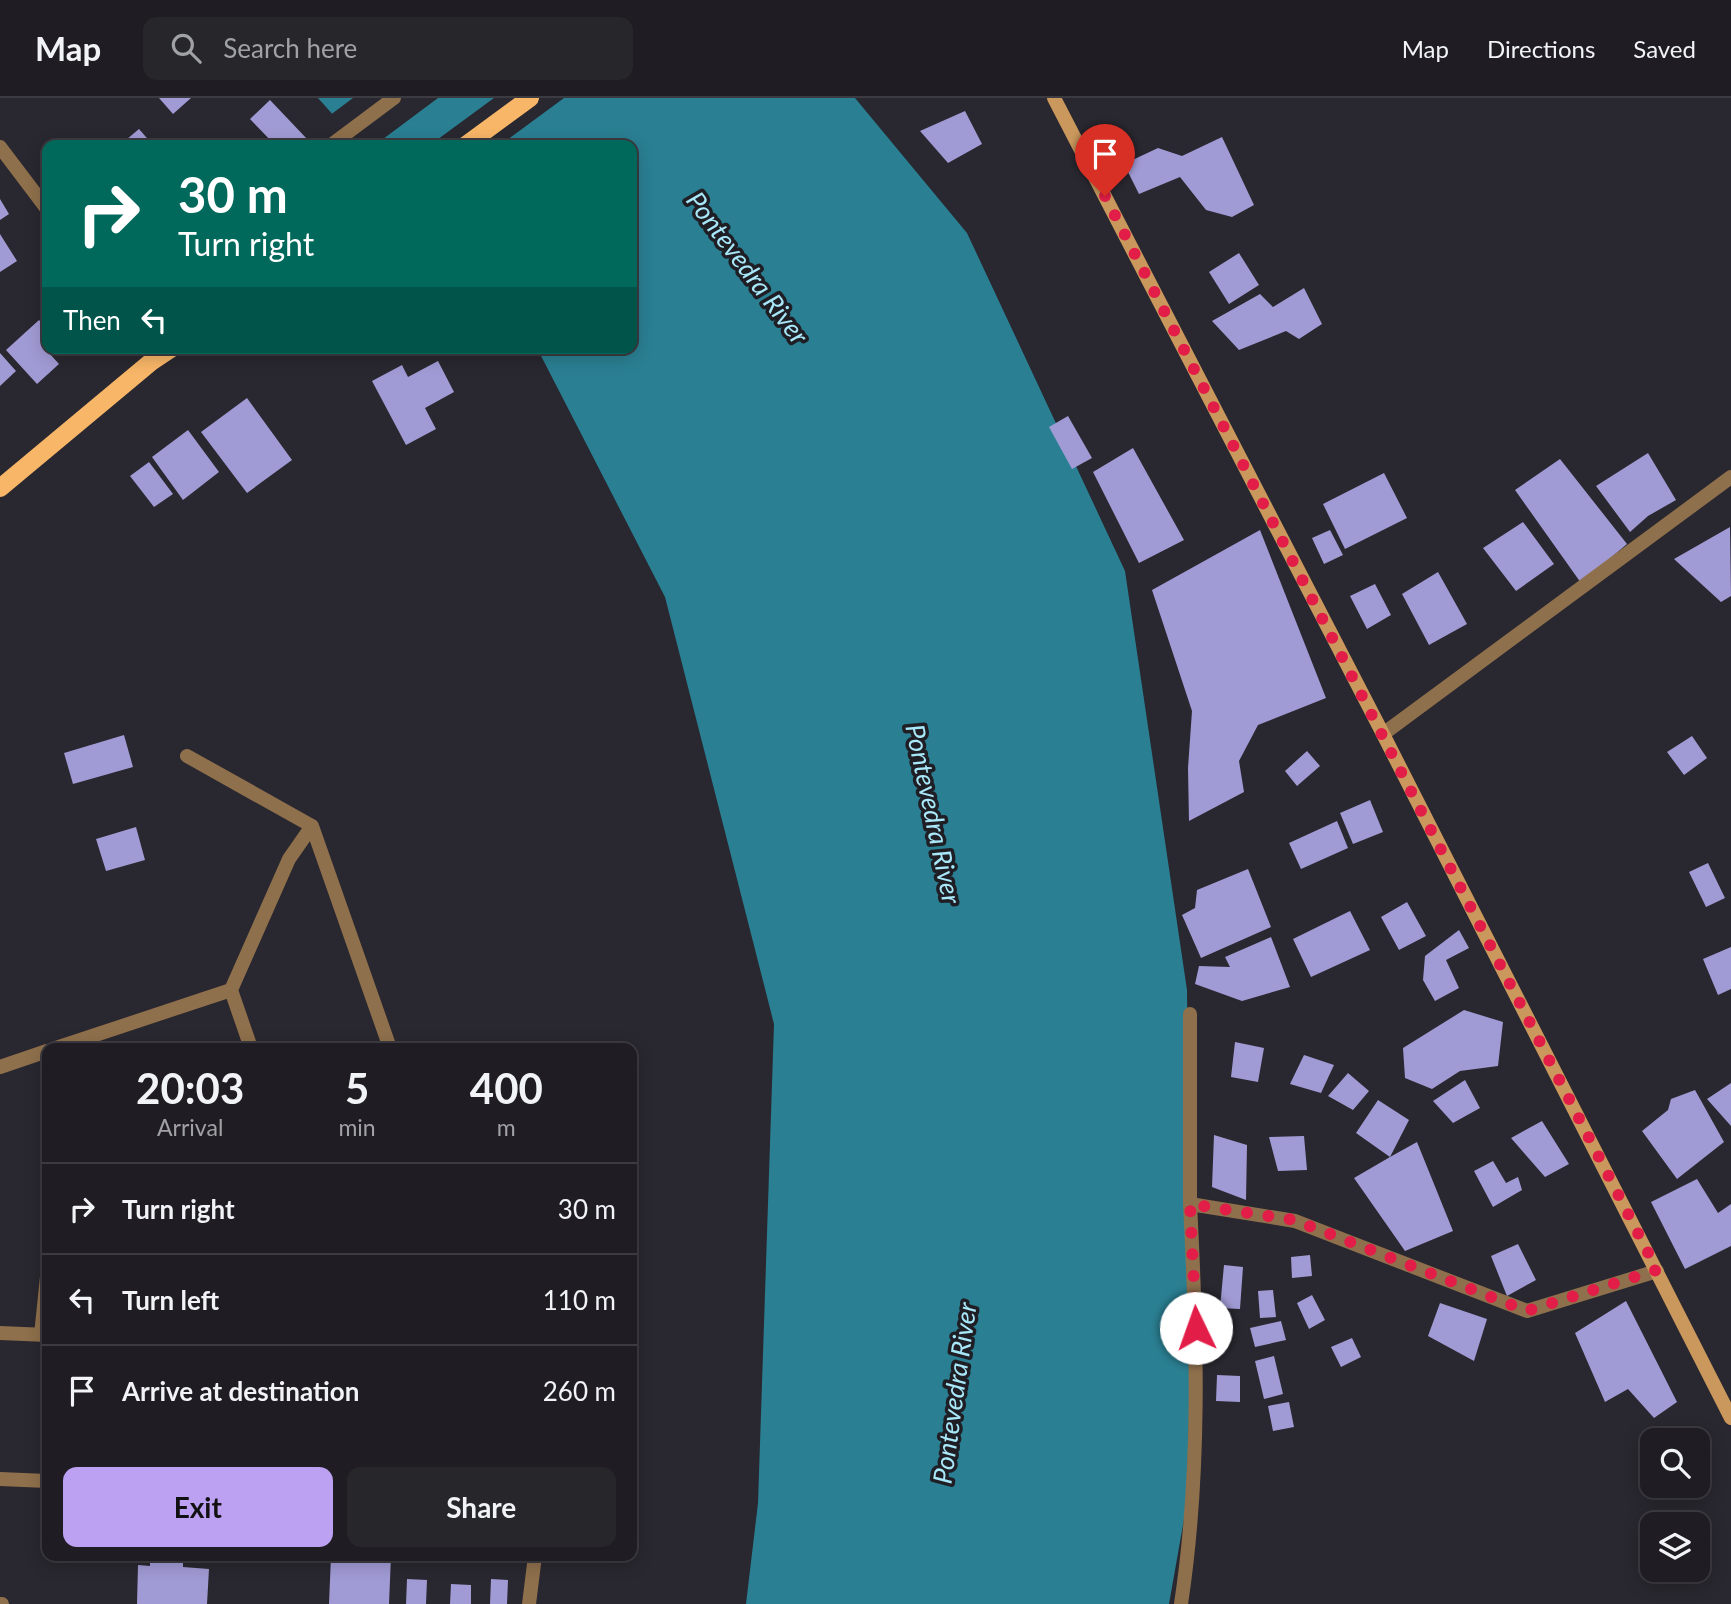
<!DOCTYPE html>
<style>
body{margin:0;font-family:Lato,sans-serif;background:#27262b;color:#f1f3f6;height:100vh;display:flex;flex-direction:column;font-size:26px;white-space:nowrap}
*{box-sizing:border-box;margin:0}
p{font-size:23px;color:#a1a2a6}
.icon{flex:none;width:38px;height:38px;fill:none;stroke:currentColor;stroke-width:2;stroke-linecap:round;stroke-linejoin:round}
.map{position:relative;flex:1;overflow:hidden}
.drawer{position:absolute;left:42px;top:945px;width:595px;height:518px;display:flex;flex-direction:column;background:#1f1d23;border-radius:14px;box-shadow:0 4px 18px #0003,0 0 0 2px #3c3b41}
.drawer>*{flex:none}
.hud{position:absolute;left:42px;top:42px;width:595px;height:214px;border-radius:14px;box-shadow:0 4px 18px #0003,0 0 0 2px #3c3b41;background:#00695c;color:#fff;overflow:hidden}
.fabs{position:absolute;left:1640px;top:1330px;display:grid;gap:14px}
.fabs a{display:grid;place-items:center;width:70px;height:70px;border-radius:14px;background:#1f1d23;box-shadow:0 4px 18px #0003,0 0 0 2px #3c3b41;font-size:35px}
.pin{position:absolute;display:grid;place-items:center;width:60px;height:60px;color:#fff;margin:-72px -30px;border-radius:50% 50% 50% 0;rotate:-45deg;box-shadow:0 0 7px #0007}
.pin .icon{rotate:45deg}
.me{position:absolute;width:77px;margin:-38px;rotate:357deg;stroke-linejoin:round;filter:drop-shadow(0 0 5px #0008)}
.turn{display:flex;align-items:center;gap:24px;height:147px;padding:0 21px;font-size:32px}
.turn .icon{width:91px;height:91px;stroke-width:2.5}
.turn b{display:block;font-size:49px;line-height:60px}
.then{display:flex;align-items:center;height:66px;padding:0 21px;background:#0003;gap:14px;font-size:26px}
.eta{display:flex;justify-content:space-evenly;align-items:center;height:119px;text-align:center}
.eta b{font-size:42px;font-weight:700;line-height:49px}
.button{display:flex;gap:14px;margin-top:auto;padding:14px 21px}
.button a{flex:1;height:80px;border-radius:14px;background:#bca0f2;color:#111;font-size:28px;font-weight:700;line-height:80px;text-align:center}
.button a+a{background:#27262b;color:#f1f3f6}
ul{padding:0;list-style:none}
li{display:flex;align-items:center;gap:21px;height:91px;padding:0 21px;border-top:2px solid #3c3b41}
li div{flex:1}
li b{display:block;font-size:26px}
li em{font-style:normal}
header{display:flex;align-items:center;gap:42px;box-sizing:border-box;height:98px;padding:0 35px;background:#1f1d23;border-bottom:2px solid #3c3b41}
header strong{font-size:33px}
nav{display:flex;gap:38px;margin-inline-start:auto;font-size:24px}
.search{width:490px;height:63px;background:#27262b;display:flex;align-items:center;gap:18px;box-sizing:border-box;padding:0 24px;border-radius:14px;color:#a1a2a6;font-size:26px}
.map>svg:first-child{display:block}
.water{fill:#2a7f92}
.pier{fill:#29272f}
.building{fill:#a19bd5}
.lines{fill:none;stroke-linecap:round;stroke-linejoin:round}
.street{stroke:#8f704c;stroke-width:14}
.secondary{stroke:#ca985c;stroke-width:14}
.primary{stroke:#f8b668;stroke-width:18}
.route{stroke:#e11d48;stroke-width:12;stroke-dasharray:0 21.6}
.labels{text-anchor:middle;stroke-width:7;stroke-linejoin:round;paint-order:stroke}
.water-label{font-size:26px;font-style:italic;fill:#a8e8f9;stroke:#1f1e25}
</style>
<header>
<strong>Map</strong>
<div class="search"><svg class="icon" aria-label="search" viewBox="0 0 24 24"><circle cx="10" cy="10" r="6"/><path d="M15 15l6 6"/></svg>Search here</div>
<nav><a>Map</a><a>Directions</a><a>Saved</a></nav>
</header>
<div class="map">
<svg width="1731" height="1506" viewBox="0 0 1731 1506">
<rect width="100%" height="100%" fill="#29272f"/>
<path class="water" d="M318,0H855L967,135L1125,473L1187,892L1191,1270L1186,1410L1169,1506H746L758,1405L774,926L665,499L537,250H632V47H360Z"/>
<path class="pier" d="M353,0H438L375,47H355L329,18Z
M494,0H564L500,47H430Z"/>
<path class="building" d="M159,0H191L173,16Z
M270,2L308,42L302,47H275L250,21Z
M965,13L982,46L948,65L920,33Z
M139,31L153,47H120Z
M1222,39L1254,107L1232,119L1206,112L1180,79L1139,96L1124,66L1158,50L1182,58Z
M0,101L9,116L0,122Z
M0,136L17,163L0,174Z
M1239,155L1259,187L1229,206L1209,174Z
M1304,190L1322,226L1299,241L1286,233L1239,252L1212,223L1260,196L1273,209Z
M39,222L47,231V250H57L50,256L59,266L37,286L6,252Z
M0,255L16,273L0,288Z
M438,263L454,294L425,310L436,331L406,347L372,283L402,267L408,279Z
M247,300L292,362L247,395L201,334Z
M1068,318L1092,360L1072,371L1049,329Z
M188,332L219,374L183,402L152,359Z
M1133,350L1184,442L1139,465L1093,374Z
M1648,355L1676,402L1648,418L1630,434L1596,388Z
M1560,361L1627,446L1581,485L1515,392Z
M149,364L173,396L154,409L130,378Z
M1384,375L1407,420L1345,451L1323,406Z
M1523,424L1554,466L1516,493L1483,450Z
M1730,429L1731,498L1721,504L1674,461Z
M1260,432L1326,600L1258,627L1239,663L1244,694L1189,723L1188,670L1192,613L1152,492Z
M1330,432L1343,457L1324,466L1312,440Z
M1438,474L1467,526L1429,547L1402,496Z
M1375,486L1391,517L1367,531L1350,498Z
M124,637L133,669L73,686L64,655Z
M1692,638L1707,660L1684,677L1667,654Z
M1307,653L1320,668L1297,688L1285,673Z
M1370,702L1383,734L1353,746L1340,715Z
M1337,723L1348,750L1301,771L1289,745Z
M136,729L145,762L106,773L96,741Z
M1708,765L1725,800L1706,809L1689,774Z
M1248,771L1271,829L1201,860L1182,817L1195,810L1197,792Z
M1407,804L1426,838L1399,852L1381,819Z
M1350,813L1370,852L1311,879L1293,841Z
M1459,832L1469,850L1446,862L1459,890L1435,903L1423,882L1425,858Z
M1271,839L1290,889L1242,903L1195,886L1199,868L1230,869L1225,859Z
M1731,849V891L1718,897L1703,861Z
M1464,912L1503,924L1498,968L1460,973L1432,991L1405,980L1403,950Z
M1235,944L1264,950L1258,984L1231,979Z
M1304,957L1334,967L1321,995L1290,986Z
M1348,975L1369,993L1353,1012L1328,998Z
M1465,982L1480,1010L1453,1025L1433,1003Z
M1731,985V1028L1707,1001Z
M1695,992L1724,1044L1677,1081L1642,1033L1668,1012L1671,1001Z
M1378,1002L1409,1022L1390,1059L1417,1044L1453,1133L1405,1153L1354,1080L1390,1059L1356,1035Z
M1542,1023L1569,1066L1545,1079L1511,1040Z
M1214,1037L1247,1047L1246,1102L1212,1089Z
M1304,1038L1307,1072L1278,1073L1269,1039Z
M1493,1063L1506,1085L1518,1079L1522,1092L1493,1109L1474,1073Z
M1697,1081L1718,1115L1731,1106V1148L1685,1171L1651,1104Z
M1518,1146L1536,1182L1507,1198L1491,1158Z
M1310,1157L1312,1178L1292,1180L1291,1159Z
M1224,1167L1243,1169L1240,1211L1220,1210Z
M1273,1192L1276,1219L1260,1220L1258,1193Z
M1312,1197L1325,1222L1309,1231L1297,1205Z
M1626,1203L1677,1304L1654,1320L1628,1291L1605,1304L1575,1235Z
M1440,1205L1487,1221L1474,1263L1428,1238Z
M1281,1223L1286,1242L1255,1249L1250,1230Z
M1352,1240L1361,1259L1341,1269L1331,1249Z
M1274,1258L1283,1296L1264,1301L1255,1263Z
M1217,1277L1240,1278V1304L1216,1303Z
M1289,1304L1294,1329L1273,1333L1268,1308Z
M150,1458L183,1459V1469L209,1471L207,1506H137L138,1467L150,1468Z
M331,1458H391L389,1506H329Z
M407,1481L427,1482L426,1506H406Z
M491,1481L508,1482L507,1506H490Z
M451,1486L471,1487V1506H450Z"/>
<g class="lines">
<path class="street" d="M331,47L394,0
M0,49L47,111
M1383,636L1731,379
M187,658L312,728L390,950
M1190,916V1106
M56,950L231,892
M251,950L231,892L289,761L312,728
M0,969L47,953
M0,1235L47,1237
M41,1237L47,1179
M0,1381L47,1383
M0,1506H2
M529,1506L535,1458
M1181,1506C1201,1374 1197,1239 1190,1106L1295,1123L1527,1213L1657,1173"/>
<path class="secondary" d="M1054,0L1383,636L1731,1320"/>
<path class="primary" d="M466,47L530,0
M0,390L151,264L172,250"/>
</g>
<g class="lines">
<path class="route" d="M1105,98L1657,1172L1527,1213L1294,1122L1190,1106L1196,1230"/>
</g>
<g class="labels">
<g class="water-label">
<text transform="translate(747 170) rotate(53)" y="9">Pontevedra River</text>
<text transform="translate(933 716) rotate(78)" y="9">Pontevedra River</text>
<text transform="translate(955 1295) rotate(-82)" y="9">Pontevedra River</text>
</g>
</g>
</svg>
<div class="fabs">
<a><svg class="icon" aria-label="search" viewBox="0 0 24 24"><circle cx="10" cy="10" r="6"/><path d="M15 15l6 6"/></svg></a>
<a><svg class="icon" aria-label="layers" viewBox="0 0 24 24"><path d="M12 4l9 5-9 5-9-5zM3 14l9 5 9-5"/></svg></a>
</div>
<div class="pin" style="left:1105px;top:98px;background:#d93025"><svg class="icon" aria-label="arrive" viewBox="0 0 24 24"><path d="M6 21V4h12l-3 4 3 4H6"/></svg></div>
<svg class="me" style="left:1196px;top:1230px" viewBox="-20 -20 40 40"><circle r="19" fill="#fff"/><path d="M0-13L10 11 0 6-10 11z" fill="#e11d48"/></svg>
<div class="hud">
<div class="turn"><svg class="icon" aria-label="right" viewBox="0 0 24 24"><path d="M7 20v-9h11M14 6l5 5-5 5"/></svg><div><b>30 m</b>Turn right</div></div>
<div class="then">Then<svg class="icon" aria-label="left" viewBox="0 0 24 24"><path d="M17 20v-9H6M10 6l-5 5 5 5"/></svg></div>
</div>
<section class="drawer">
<div class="eta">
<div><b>20:03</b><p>Arrival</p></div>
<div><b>5</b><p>min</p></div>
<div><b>400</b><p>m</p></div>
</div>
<ul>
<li><svg class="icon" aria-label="right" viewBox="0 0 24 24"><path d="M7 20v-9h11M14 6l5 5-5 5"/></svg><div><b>Turn right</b></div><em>30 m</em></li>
<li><svg class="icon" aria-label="left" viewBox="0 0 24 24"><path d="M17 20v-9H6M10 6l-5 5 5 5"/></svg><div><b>Turn left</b></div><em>110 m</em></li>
<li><svg class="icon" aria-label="arrive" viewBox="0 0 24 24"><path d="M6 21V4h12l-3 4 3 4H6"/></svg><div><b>Arrive at destination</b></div><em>260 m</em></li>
</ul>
<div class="button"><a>Exit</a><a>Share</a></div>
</section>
</div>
